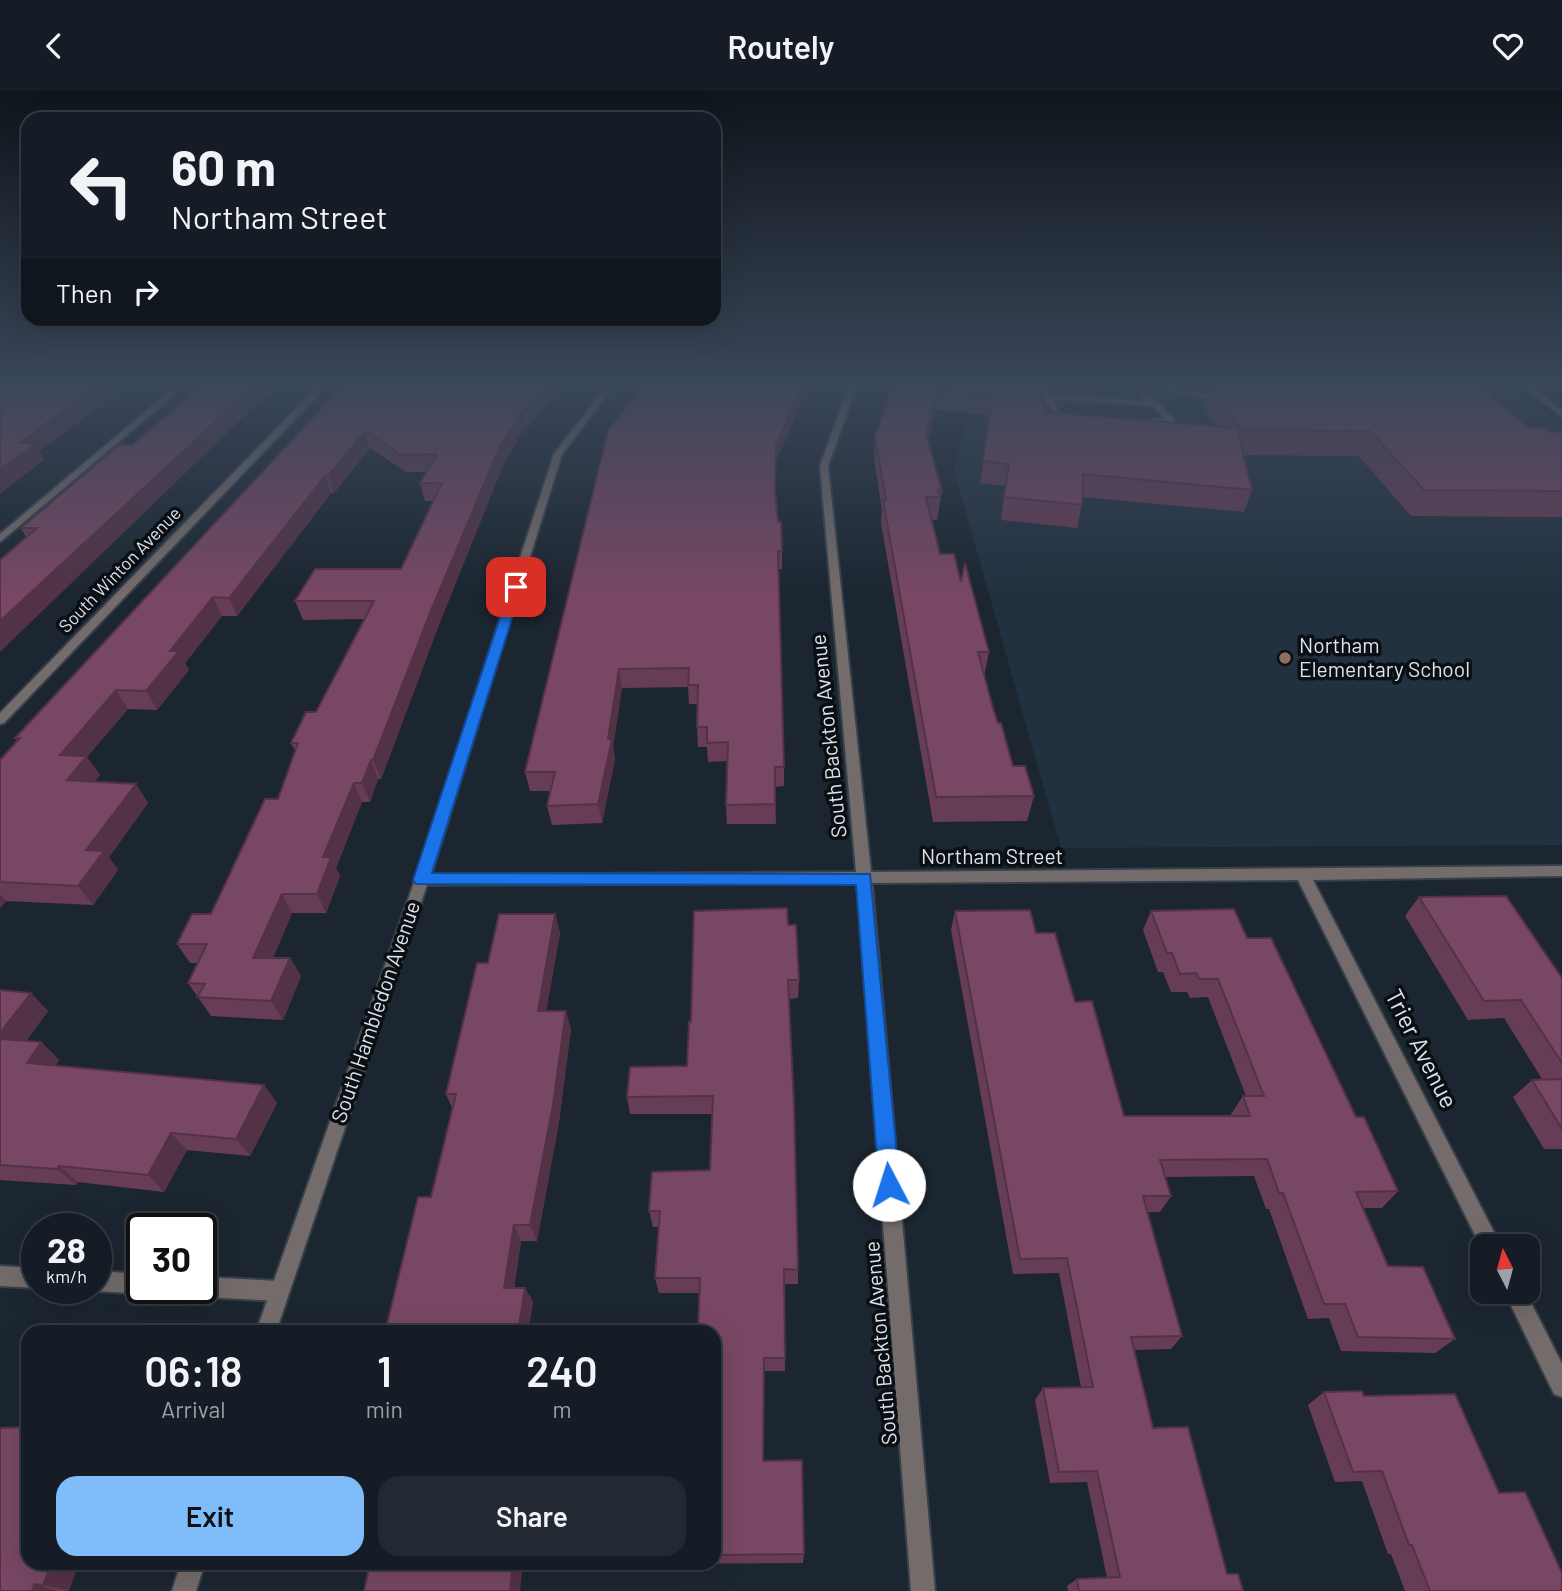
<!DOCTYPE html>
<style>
body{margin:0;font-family:Barlow,sans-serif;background:#222932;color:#f1f3f6;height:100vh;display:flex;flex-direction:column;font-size:26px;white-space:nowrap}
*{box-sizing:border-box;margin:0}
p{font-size:23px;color:#9da1a7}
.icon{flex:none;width:38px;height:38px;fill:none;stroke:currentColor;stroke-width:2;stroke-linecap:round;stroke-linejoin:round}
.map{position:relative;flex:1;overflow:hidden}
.sheet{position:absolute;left:21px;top:1234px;width:700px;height:245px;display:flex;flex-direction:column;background:#151c25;border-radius:21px;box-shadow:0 7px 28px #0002,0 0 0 2px #343a42}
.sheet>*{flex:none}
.hud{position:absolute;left:21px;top:21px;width:700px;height:214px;border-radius:21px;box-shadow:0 7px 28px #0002,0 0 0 2px #343a42;background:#151c25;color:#f1f3f6;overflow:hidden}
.needle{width:46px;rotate:354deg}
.controls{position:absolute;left:1470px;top:1143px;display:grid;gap:14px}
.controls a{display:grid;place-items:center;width:70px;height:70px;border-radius:14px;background:#151c25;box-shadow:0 7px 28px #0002,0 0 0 2px #343a42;font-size:35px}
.speed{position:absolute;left:21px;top:1122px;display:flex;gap:14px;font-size:35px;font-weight:700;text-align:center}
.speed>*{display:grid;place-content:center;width:91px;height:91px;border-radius:50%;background:#151c25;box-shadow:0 7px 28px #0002,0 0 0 2px #343a42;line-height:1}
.speed small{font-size:18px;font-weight:400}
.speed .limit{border:4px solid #111;border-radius:10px;background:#fff;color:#111}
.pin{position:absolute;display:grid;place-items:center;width:60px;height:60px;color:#fff;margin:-30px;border-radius:14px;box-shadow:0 4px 10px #0006}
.me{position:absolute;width:77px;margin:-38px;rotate:355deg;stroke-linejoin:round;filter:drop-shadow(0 0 5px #0008)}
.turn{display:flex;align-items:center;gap:24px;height:147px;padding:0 35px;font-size:32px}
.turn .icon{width:91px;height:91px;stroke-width:2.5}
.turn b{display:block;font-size:49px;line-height:60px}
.then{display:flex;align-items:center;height:66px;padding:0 35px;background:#0003;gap:14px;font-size:26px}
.eta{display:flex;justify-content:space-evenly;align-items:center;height:119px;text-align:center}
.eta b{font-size:42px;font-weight:600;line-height:49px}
.cta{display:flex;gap:14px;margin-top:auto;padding:14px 35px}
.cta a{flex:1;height:80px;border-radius:21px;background:#7ebdf9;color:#111;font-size:28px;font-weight:600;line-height:80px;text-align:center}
.cta a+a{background:#222932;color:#f1f3f6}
header{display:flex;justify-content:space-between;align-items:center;height:91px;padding:0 35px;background:#151c25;font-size:32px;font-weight:600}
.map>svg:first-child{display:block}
.built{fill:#223140}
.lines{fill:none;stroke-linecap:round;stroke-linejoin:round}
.service-casing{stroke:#37404b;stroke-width:4}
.minor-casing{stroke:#37404b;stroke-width:4}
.tertiary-casing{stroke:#37404b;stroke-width:4}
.service{fill:#746c6a;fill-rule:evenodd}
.minor{fill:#746c6a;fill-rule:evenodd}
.tertiary{fill:#746c6a;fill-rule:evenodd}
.wall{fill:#673d55}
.shaded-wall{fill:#543245}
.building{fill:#784763;stroke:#543245;stroke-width:2}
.route{fill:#1a73e8;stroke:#114b97;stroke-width:2}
.education-dot{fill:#8d6e63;stroke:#0a0f13;stroke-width:2.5}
.labels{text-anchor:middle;stroke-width:7;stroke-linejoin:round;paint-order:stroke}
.far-street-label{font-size:18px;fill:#dde3eb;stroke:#0a0f13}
.poi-label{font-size:21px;fill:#dde3eb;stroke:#0a0f13;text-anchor:start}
.street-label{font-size:21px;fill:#dde3eb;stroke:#0a0f13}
.near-street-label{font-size:24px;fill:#dde3eb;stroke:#0a0f13}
</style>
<header><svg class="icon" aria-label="back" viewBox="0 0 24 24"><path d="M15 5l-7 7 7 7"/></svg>Routely<svg class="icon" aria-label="heart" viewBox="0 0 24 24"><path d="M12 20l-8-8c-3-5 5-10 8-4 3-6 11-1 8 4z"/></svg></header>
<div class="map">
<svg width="1562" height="1500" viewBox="0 0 1562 1500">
<rect width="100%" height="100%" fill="#1c2631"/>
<path class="built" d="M976,294H1509L1562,336V754L1061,757L954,379Z"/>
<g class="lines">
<defs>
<path id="service" d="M177,294H186L0,451V443Z
M1038,294H1046L1050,303L1147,310L1138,302L1122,294C1145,294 1160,313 1175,329C1167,334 1147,336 1139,331L1140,329L1164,327L1152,315L1053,308L1059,321L1075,326L1071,328L1053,325Z
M1153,294H1165L1182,300L1224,304L1228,306L1224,308L1181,304Z"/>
<path id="minor" d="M319,294H328L4,632L0,633V622Z
M607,294H615L562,363L431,784L856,781L820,375L849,294H857L828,375L871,781L1562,775V785L1313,789L1501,1155H1482V1158L1298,789L872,792L935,1500H911L857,792L427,794L276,1241H256L415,789L554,363Z
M1522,294H1531L1562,320V326Z
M1504,1200H1525L1562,1273V1306L1554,1303Z
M181,1472H205L196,1500H172Z"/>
<path id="tertiary" d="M0,1175L37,1177V1197L0,1195Z
M96,1180L142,1183V1197H150L149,1200L142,1203L96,1200L89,1197H96Z
M201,1186L279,1190L286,1193L289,1200L286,1207L279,1210L201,1206L194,1203L191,1197H201Z"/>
</defs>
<use href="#service" class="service-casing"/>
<use href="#minor" class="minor-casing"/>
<use href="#tertiary" class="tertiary-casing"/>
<use href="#service" class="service"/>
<use href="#minor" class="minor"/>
<use href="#tertiary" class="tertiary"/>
</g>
<path class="wall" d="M203,294H281L262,308L26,446L21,437L132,354Z
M345,294H566L562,298H559L530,334H526L504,372L438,536L381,688H378L370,711H362L336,777L340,785L326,822H292L273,867H290L301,885L283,929L211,925L188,892L198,872H190L177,853L211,823L278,708L295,660L291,652L316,621L364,528L303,529L295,510L401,478L434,410H425L420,392L427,381H406L370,357L334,402H331L237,525H222L185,572L189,579L157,619L128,618L87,666L100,684L95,690L136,693L148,712L109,766L118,779L93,814L6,810L0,817V669L18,650L15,647Z
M892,294H1038L1047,321L1215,335L1204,319L1211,295L1213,294H1478L1527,336L1549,341H1562V426L1411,425L1359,365L1244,364L1252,399L1244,421L1082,406V414L1077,437L1001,429L1005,395L980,392L990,324L936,319L928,350L942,400L937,429H932L940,463L961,491L989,561L984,585L993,617L1013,675L1034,705L1027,730L933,731L881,432L882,419L874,368L875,346Z
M776,371V403L778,431L782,460V478H778L784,676V695L775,696L776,733H727L726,714L727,670L708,671L707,656H698L697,636V613H689L688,596L622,597L613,656L615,668L602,732L552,734L547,715L551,700H530L525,681Z
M1419,806L1562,887V1058H1544L1513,1006L1532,989L1542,988L1504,927L1468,929L1405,825Z
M955,820L1036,842L1075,911L1124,1025H1232L1231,1023L1243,1005H1246L1208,906L1190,907L1187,901H1171L1163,881H1158L1143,839L1151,820L1247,847L1356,1026L1398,1100L1382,1117H1363L1388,1175L1455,1248L1435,1262L1341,1260L1329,1227L1308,1228L1269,1118H1266L1254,1085L1165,1086L1171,1105L1160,1121H1148L1182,1245L1171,1258L1134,1259L1153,1337L1227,1483L1243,1500H1068L1067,1495L1077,1488L1107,1487L1087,1391L1050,1392L1035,1309L1043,1297L1081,1296L1059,1182L1013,1183L951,839Z
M555,823L560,842L546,920L571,938L559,1031L537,1150H521L514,1197H525L533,1211L528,1241L431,1106L452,1017L446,1003L488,872Z
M788,834L799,889L798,907L789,908L798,1179V1193H784L785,1280H764V1370L804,1463L803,1472L659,1473L658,1472H714V1241L700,1202H659L655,1187L659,1136H653L649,1120L710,1079L713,1023H630L627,1006L687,975L691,931Z
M0,899L48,920L26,950L41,951L59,969L55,975L264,994L277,1012L250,1065L187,1059L164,1101L78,1091L76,1094L0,1089Z
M1324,1301L1364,1305L1499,1402L1562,1500H1405L1391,1463H1388L1362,1390L1335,1391L1308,1314Z
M0,1337L69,1500H0Z"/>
<path class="shaded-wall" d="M99,294H128L40,360L44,369L0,403V378L19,352Z
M255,294H281L262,308L0,561V530Z
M547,294H559V298L530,334L527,318Z
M803,294H810L776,371V354Z
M939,298L936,319L924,365L926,343Z
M523,318L526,334L504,372L438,536L381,688L373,669L432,517L500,355Z
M365,340L370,357L334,402L328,385Z
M325,385L331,402L237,525L229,507Z
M213,506L222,525L185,572L189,579L157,619L146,600L170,560Z
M619,578L622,597L613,656L615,668L602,732L598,713Z
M116,599L128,618L87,666L100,684L80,708L67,689L60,664Z
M371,669L378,688L370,711L362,692Z
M354,692L362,711L336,777L340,785L326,822L317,803L323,766Z
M136,693L148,712L109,766L118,779L93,814L78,795L86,759Z
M0,803L6,810L0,817Z
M282,803L292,822L265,886L253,867Z
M555,823L560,842L543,939L538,920Z
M290,867L301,885L283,929L271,910Z
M31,902L48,920L15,966L0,951V942Z
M566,920L571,938L559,1031L537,1150L530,1134Z
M41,951L59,969L45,990L27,972Z
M264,994L277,1012L250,1065L236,1048Z
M171,1042L187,1059L164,1101L148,1084Z
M59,1075L78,1091L76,1094L57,1078Z
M514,1134L521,1150L512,1212L504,1197Z
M525,1197L533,1211L528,1241H518Z
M52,1472H79L69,1500L43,1494Z
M513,1472H523L520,1500H510Z
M34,1493L57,1500H32Z"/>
<path class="building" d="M2,294H99L19,352L35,353L0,378V295Z
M203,294H255L0,530V469L37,437H21L119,354H132Z
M345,294H547L527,318H523L500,355L432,517L373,669H371L362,692H354L323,766H331L317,803H282L253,867H290L271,910L197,906L205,893L188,892L207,853H177L192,823H211L265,708H278L298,652H291L306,621H316L374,510H295L315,478H401L442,392H420L437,363L401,364L365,340L328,385H325L229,507L213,506L170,560H179L146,600L116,599L60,664L87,665L67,689L136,693L86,759L104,760L78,795L0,791V669L20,647H15L336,302Z
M644,294H803L776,354L775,402L778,431H781L782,460H778L784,676H775V713L726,714L728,651L707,652V636H697L698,594H688L689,577L619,578L608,648H612L598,713L547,715L555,681H525L608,340Z
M892,294H1038L1047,321L1237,337L1252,399L1083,383L1082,414L1004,406L1009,373L983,370L993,303L939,298L926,343L942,400L938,399L940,406H926L940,463H954L961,491L965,472L989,561H978L993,617L998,632H1001L1013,675H1025L1034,705L936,706L883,409H886L875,346Z
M1215,294H1478L1527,336L1544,337L1549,341H1562V400L1424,399L1370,340L1242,339L1211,295H1216Z
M1506,805L1562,887V972L1521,909L1484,910L1419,806Z
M787,817L788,834H796L799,889H788L794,1015L798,1179L784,1178L785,1267H764L763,1370L802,1369L804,1463L714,1464V1241H698L700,1187H655L660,1120H649L652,1081L710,1079L713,1005L627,1006L630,976L687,975L689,931H691L694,820Z
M1234,818L1247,847H1271L1356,1026H1364L1398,1100L1356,1101L1388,1175L1423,1176L1455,1248L1358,1246L1345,1213H1324L1283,1102H1279L1267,1068L1160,1069L1171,1105H1143L1182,1245L1131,1246L1153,1337L1188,1336L1227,1483H1238L1243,1500H1079L1077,1488L1120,1486L1097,1380L1059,1381L1043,1297L1093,1296L1067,1167L1020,1168L955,820L1030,819L1036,842H1055L1075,911L1092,910L1124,1025H1250L1243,1005H1264L1218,888H1199L1196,882L1180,883L1172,862H1167L1151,820Z
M499,823H555L538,920H566L553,1014L530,1134H514L504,1197H525L518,1241H385L418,1106H431L456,1003H446L477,872H488Z
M0,899L31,902L0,942Z
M0,948L41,951L27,972L264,994L236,1048L171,1042L148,1084L59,1075L57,1078L0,1074Z
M1562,988V1038L1532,989Z
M1362,1300L1364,1305L1455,1303L1499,1402L1525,1401L1562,1482V1500H1430L1412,1454H1409L1382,1380L1353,1381L1324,1301Z
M28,1336V1472H52L43,1494L34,1493L32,1500H0V1337Z
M370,1472H513L510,1500H364Z"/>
<linearGradient id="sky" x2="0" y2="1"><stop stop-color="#0f151b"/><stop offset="0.58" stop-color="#3a475a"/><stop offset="1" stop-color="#3a475a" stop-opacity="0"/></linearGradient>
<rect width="1562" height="504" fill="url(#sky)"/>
<path class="route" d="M516,493L522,496L432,782L870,783L900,1094L897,1101L889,1104L882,1101L879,1094L856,794L416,793L413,789L510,496Z"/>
<circle class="education-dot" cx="1285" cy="567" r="7"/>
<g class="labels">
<g class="far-street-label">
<text transform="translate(120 479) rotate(-46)" y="6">South Winton Avenue</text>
</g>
<g class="poi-label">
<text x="1299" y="562">Northam<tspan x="1299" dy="24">Elementary School</tspan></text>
</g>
<g class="street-label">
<text transform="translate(829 645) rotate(-96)" y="7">South Backton Avenue</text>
<text x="992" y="773">Northam Street</text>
<text transform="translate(376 921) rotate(-71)" y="7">South Hambledon Avenue</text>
<text transform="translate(881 1252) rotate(-95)" y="7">South Backton Avenue</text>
</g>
<g class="near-street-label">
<text transform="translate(1421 958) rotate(63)" y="8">Trier Avenue</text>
</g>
</g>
</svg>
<div class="controls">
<a><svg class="needle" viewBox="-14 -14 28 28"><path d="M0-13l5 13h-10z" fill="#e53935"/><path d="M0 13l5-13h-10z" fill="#9da1a7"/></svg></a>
</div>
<div class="speed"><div>28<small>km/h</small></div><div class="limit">30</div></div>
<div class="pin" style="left:516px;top:496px;background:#d93025"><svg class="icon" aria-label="arrive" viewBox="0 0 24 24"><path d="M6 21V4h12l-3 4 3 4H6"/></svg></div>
<svg class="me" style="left:889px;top:1094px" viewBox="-20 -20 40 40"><circle r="19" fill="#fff"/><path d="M0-13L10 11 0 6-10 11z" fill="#1a73e8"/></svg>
<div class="hud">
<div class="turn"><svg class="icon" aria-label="left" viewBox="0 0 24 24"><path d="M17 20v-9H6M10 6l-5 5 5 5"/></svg><div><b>60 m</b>Northam Street</div></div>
<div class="then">Then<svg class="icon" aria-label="right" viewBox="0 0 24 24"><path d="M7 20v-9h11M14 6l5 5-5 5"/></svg></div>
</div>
<section class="sheet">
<div class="eta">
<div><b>06:18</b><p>Arrival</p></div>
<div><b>1</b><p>min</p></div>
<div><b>240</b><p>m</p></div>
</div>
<div class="cta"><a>Exit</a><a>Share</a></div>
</section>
</div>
